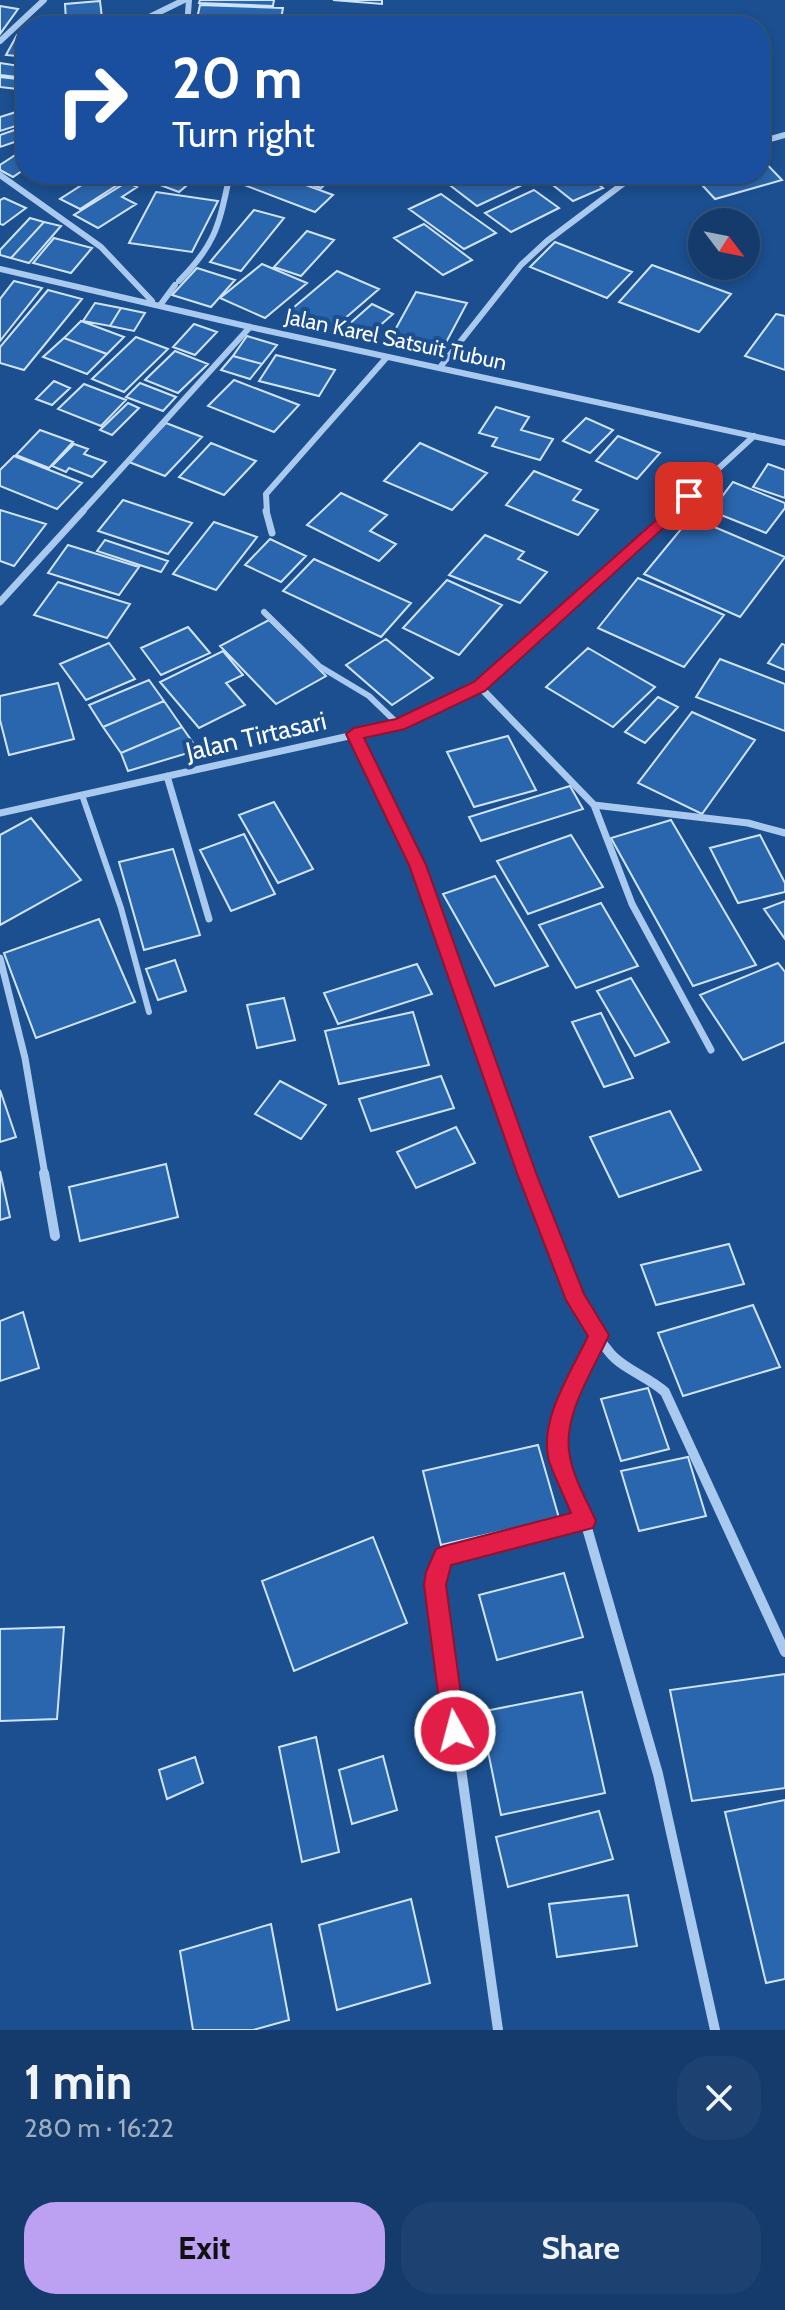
<!DOCTYPE html>
<meta charset="utf-8">
<style>
body{margin:0;font-family:Cabin,sans-serif;background:#1d4271;color:#f1f3f6;height:100vh;display:flex;flex-direction:column;font-size:30px;white-space:nowrap}
*{box-sizing:border-box;margin:0}
p{font-size:26px;color:#9dadc1}
.icon{flex:none;width:44px;height:44px;fill:none;stroke:currentColor;stroke-width:2;stroke-linecap:round;stroke-linejoin:round}
.map{position:relative;height:2030px;overflow:hidden}
.details{display:flex;flex-direction:column;background:#143b6b;flex:1}
.details>*{flex:none}
.top-card{position:absolute;left:16px;top:16px;width:754px;height:168px;border-radius:32px;box-shadow:0 4px 12px #0003,0 0 0 2px #33557e;background:#1a4fa0;color:#fff;overflow:hidden}
.needle{width:52px;rotate:122deg}
.fabs{position:absolute;left:688px;top:208px;display:grid;gap:16px}
.fabs a{display:grid;place-items:center;width:72px;height:72px;border-radius:50%;background:#143b6b;box-shadow:0 4px 12px #0003,0 0 0 2px #33557e;font-size:40px}
.pin{position:absolute;display:grid;place-items:center;width:68px;height:68px;color:#fff;margin:-34px;border-radius:16px;box-shadow:0 4px 12px #0006}
.me{position:absolute;width:88px;margin:-44px;rotate:353deg;stroke-linejoin:round;filter:drop-shadow(0 0 6px #0008)}
.turn{display:flex;align-items:center;gap:28px;height:168px;padding:0 24px;font-size:36px}
.turn .icon{width:104px;height:104px;stroke-width:2.5}
.turn b{display:block;font-size:56px;line-height:68px}
.round{display:grid;place-items:center;flex:none;width:84px;height:84px;border-radius:32px;background:#1d4271}
.headline{display:flex;align-items:center;justify-content:space-between;height:136px;padding:0 24px}
h1{font-size:48px;font-weight:700;line-height:60px}
.primary-button{display:flex;gap:16px;margin-top:auto;padding:16px 24px}
.primary-button a{flex:1;height:92px;border-radius:32px;background:#bca0f2;color:#111;font-size:32px;font-weight:700;line-height:92px;text-align:center}
.primary-button a+a{background:#1d4271;color:#f1f3f6}
.map>svg:first-child{display:block}
.building{fill:#2a66ad;stroke:#cfe3fa;stroke-width:2}
.lines{fill:none;stroke-linecap:round;stroke-linejoin:round}
.lane{stroke:#a9c9ee;stroke-width:6}
.street-far2{stroke:#a9c9ee;stroke-width:6}
.street-far1{stroke:#a9c9ee;stroke-width:7}
.street{stroke:#a9c9ee;stroke-width:10}
.route{fill:#e11d48;stroke:#92132f;stroke-width:2}
.labels{text-anchor:middle;stroke-width:8;stroke-linejoin:round;paint-order:stroke}
.far-street-label{font-size:22px;fill:#fff;stroke:#1b4f8f}
.street-label{font-size:26px;fill:#fff;stroke:#1b4f8f}
</style>
<div class="map">
<svg width="785" height="2030" viewBox="0 0 785 2030">
<rect width="100%" height="100%" fill="#1b4f8f"/>
<path class="building" d="M200,0H274L273,6L199,3Z
M333,0H382V4Z
M100,1L102,18L66,21L65,4Z
M200,5L283,8L280,25L196,23Z
M0,6L18,9L0,34Z
M33,22L104,25L32,26Z
M196,23L280,25L195,26Z
M17,35L26,36V57L6,55Z
M0,63L26,67V78L0,75Z
M0,77L26,80V90L0,87Z
M16,112L25,123L0,131V117Z
M26,126V138L0,147V135Z
M26,148V168L13,177L0,170V165Z
M760,157L782,180L715,199L692,174H760Z
M99,174H120L128,178L80,209L60,199Z
M150,174H178L193,180L179,192L144,179Z
M249,174H276L333,195L315,212L239,183Z
M282,174H336L321,188Z
M467,174H504L520,186L477,206L447,183Z
M520,174H559L534,185Z
M567,174H585L603,188L573,201L549,182Z
M127,182L137,187L122,197L136,204L98,228L74,215Z
M534,190L559,208L511,232L485,213Z
M156,192L218,201L192,252L129,243Z
M441,194L496,233L464,249L409,209Z
M4,198L26,208L3,225L0,224V200Z
M254,210L284,218L241,271L210,262Z
M30,218L44,222L11,258L0,255V250Z
M44,222L61,226L29,263L11,258Z
M424,224L472,260L443,275L394,238Z
M307,231L334,240L301,276L274,267Z
M54,238L92,248L71,273L33,263Z
M555,242L632,272L607,298L530,267Z
M262,264L307,283L265,318L220,298Z
M652,265L731,294L699,332L619,302Z
M197,268L235,280L211,307L172,295Z
M337,271L379,289L329,332L287,313Z
M14,281L42,288L0,341V299Z
M48,290L82,299L24,370L0,363V347Z
M416,292L467,303L442,350L390,339Z
M95,303L121,308L110,326L83,321Z
M372,304L393,314L368,336L347,326Z
M121,308L145,313L134,331L110,326Z
M776,314L785,316V370L745,356Z
M81,321L124,337L107,354L64,338Z
M194,324L217,332L195,355L173,347Z
M247,336L277,345L262,364L233,356Z
M136,337L168,349L124,392L92,379Z
M64,338L107,354L87,374L43,357Z
M175,351L208,364L178,393L145,380Z
M276,355L335,370L319,396L259,381Z
M233,356L262,364L250,379L221,370Z
M234,380L299,405L274,432L208,406Z
M54,381L70,388L52,405L36,399Z
M140,383L176,397L163,411L126,397Z
M84,384L126,400L101,426L58,409Z
M128,403L139,408L112,435L100,430Z
M496,407L529,417L521,430L553,439L540,460L492,446L497,438L479,433Z
M586,418L613,430L590,453L563,441Z
M166,423L202,437L165,476L129,462Z
M40,430L73,442L49,468L16,455Z
M618,436L660,453L637,479L596,461Z
M211,443L256,461L224,495L179,477Z
M420,443L487,473L452,510L384,481Z
M74,444L88,449L84,454L106,462L92,477L69,468L66,472L52,466Z
M14,456L82,483L57,509L0,486V470Z
M768,464L785,470V498L753,487Z
M534,471L581,490L573,500L598,510L578,535L506,505Z
M733,482L785,503V508L766,533L711,511Z
M341,493L387,515L370,531L396,544L379,561L307,525Z
M123,500L192,523L168,554L98,531Z
M0,510L46,524L14,566L0,561Z
M691,517L785,557L740,617L644,574Z
M214,522L257,537L216,590L173,574Z
M485,535L524,552L518,559L547,572L520,603L449,575Z
M270,539L306,556L281,582L245,565Z
M105,540L168,561L161,572L97,551Z
M68,545L139,567L119,595L48,573Z
M314,559L411,603L381,637L283,591Z
M638,578L724,615L684,667L598,628Z
M447,580L502,605L459,655L403,628Z
M58,582L130,604L107,638L34,615Z
M269,620L326,676L276,704L220,646Z
M188,627L210,653L161,675L141,648Z
M386,639L433,678L392,705L346,665Z
M109,643L135,679L86,700L60,664Z
M782,644L785,645V670L768,663Z
M588,648L655,687L613,727L546,687Z
M223,651L243,675L226,683L245,705L199,728L160,682Z
M720,659L785,684V731L696,697Z
M149,680L164,701L103,727L89,705Z
M58,683L74,739L9,755L0,720V696Z
M658,697L678,707L645,743L625,732Z
M164,701L182,727L121,753L103,727Z
M692,712L755,740L702,814L638,783Z
M182,727L198,750L128,771L121,753Z
M508,736L536,790L474,807L447,752Z
M570,786L583,809L481,841L469,817Z
M274,802L313,869L278,883L239,815Z
M31,818L81,880L0,925V835Z
M671,820L756,965L693,986L611,838Z
M244,834L275,894L231,911L200,850Z
M571,835L603,887L528,914L497,861Z
M760,835L785,883V892L738,903L710,848Z
M173,849L200,935L144,950L119,862Z
M495,876L548,966L495,986L443,894Z
M785,901V939L764,909Z
M601,903L638,966L576,988L539,925Z
M99,919L135,1002L36,1038L4,953Z
M175,960L186,991L158,1000L146,969Z
M778,963L785,972V1042L743,1060L700,995Z
M417,964L432,994L338,1024L324,993Z
M631,978L669,1042L635,1056L597,991Z
M284,998L295,1040L257,1048L247,1005Z
M413,1012L429,1065L339,1084L325,1031Z
M601,1013L633,1078L604,1087L572,1022Z
M441,1076L454,1108L371,1131L359,1099Z
M280,1081L326,1105L301,1139L255,1114Z
M0,1090L16,1137L0,1142Z
M670,1111L701,1170L619,1197L590,1137Z
M456,1127L475,1163L416,1188L397,1152Z
M166,1164L178,1217L80,1241L69,1187Z
M0,1171L10,1217L0,1220Z
M729,1244L744,1284L656,1305L641,1265Z
M753,1305L780,1367L683,1396L658,1333Z
M23,1312L39,1368L0,1381V1321Z
M648,1388L669,1449L621,1461L601,1399Z
M538,1445L559,1518L441,1545L423,1471Z
M688,1457L706,1516L639,1531L621,1471Z
M373,1537L407,1623L294,1671L262,1581Z
M564,1573L583,1637L497,1660L479,1595Z
M64,1627L57,1719L0,1721V1629Z
M785,1674V1788L692,1801L670,1690Z
M582,1692L605,1793L501,1815L480,1712Z
M316,1737L339,1852L302,1862L279,1747Z
M383,1756L397,1810L352,1824L339,1770Z
M195,1757L203,1783L167,1799L159,1770Z
M785,1800V1979L766,1983L725,1812Z
M599,1811L613,1859L508,1887L496,1837Z
M628,1895L637,1946L557,1957L549,1904Z
M411,1899L430,1983L337,2010L319,1925Z
M271,1924L289,2020L253,2030H193L180,1951Z"/>
<g class="lines">
<path class="lane" d="M264,612L319,666L369,696L399,725
M82,795L121,908L149,1012"/>
<path class="street-far2" d="M131,26L184,0
M187,26L189,0
M0,41L44,0
M760,142L785,135
M0,175L101,247L152,301
M0,269L250,327L785,443
M179,281C217,243 219,224 230,174
M161,304L175,285
M441,366L521,265L547,241L636,174
M81,513L250,327
M267,513L266,494L387,357
M670,513L754,436"/>
<path class="street-far1" d="M266,511L272,533
M0,602L83,511
M480,687L594,805L748,823L785,833
M354,734L417,865L527,1175
M167,776L209,919
M594,805L632,904L711,1050
M0,813L399,725L480,687L672,511
M0,958L25,1058L45,1175"/>
<path class="street" d="M44,1173L55,1236
M526,1173C549,1233 568,1303 610,1353C623,1369 649,1377 665,1392L785,1652
M599,1335L563,1413L558,1443L560,1459L585,1521L658,1774L715,2030
M498,2030L435,1585L444,1556L585,1521"/>
</g>
<path class="route" d="M689,491L696,496L694,500L485,691L405,729L364,738L426,865L536,1173L584,1294L609,1335C593,1371 561,1417 570,1457C574,1479 587,1501 596,1521L593,1528L451,1565L446,1585L466,1731L463,1739L455,1742L447,1739L443,1731L424,1585L426,1572L436,1549L444,1546L571,1513C564,1496 555,1478 549,1461C538,1420 572,1371 588,1336L566,1300L517,1173L409,865L346,734L354,728L396,719L474,682Z"/>
<g class="labels">
<g class="far-street-label">
<text transform="translate(396 339) rotate(12)" y="8">Jalan Karel Satsuit Tubun</text>
</g>
<g class="street-label">
<text transform="translate(256 736) rotate(-13)" y="9">Jalan Tirtasari</text>
</g>
</g>
</svg>
<div class="fabs">
<a><svg class="needle" viewBox="-14 -14 28 28"><path d="M0-13l5 13h-10z" fill="#e53935"/><path d="M0 13l5-13h-10z" fill="#9dadc1"/></svg></a>
</div>
<div class="pin" style="left:689px;top:496px;background:#d93025"><svg class="icon" aria-label="arrive" viewBox="0 0 24 24"><path d="M6 21V4h12l-3 4 3 4H6"/></svg></div>
<svg class="me" style="left:455px;top:1731px" viewBox="-20 -20 40 40"><circle r="17" fill="#e11d48" stroke="#fff" stroke-width="3"/><path d="M0-11L8 9 0 5-8 9z" fill="#fff"/></svg>
<div class="top-card">
<div class="turn"><svg class="icon" aria-label="right" viewBox="0 0 24 24"><path d="M7 20v-9h11M14 6l5 5-5 5"/></svg><div><b>20 m</b>Turn right</div></div>
</div>
</div>
<section class="details">
<div class="headline"><div><h1>1 min</h1><p>280 m · 16:22</p></div><a class="round"><svg class="icon" aria-label="close" viewBox="0 0 24 24"><path d="M6 6l12 12M18 6L6 18"/></svg></a></div>
<div class="primary-button"><a>Exit</a><a>Share</a></div>
</section>
